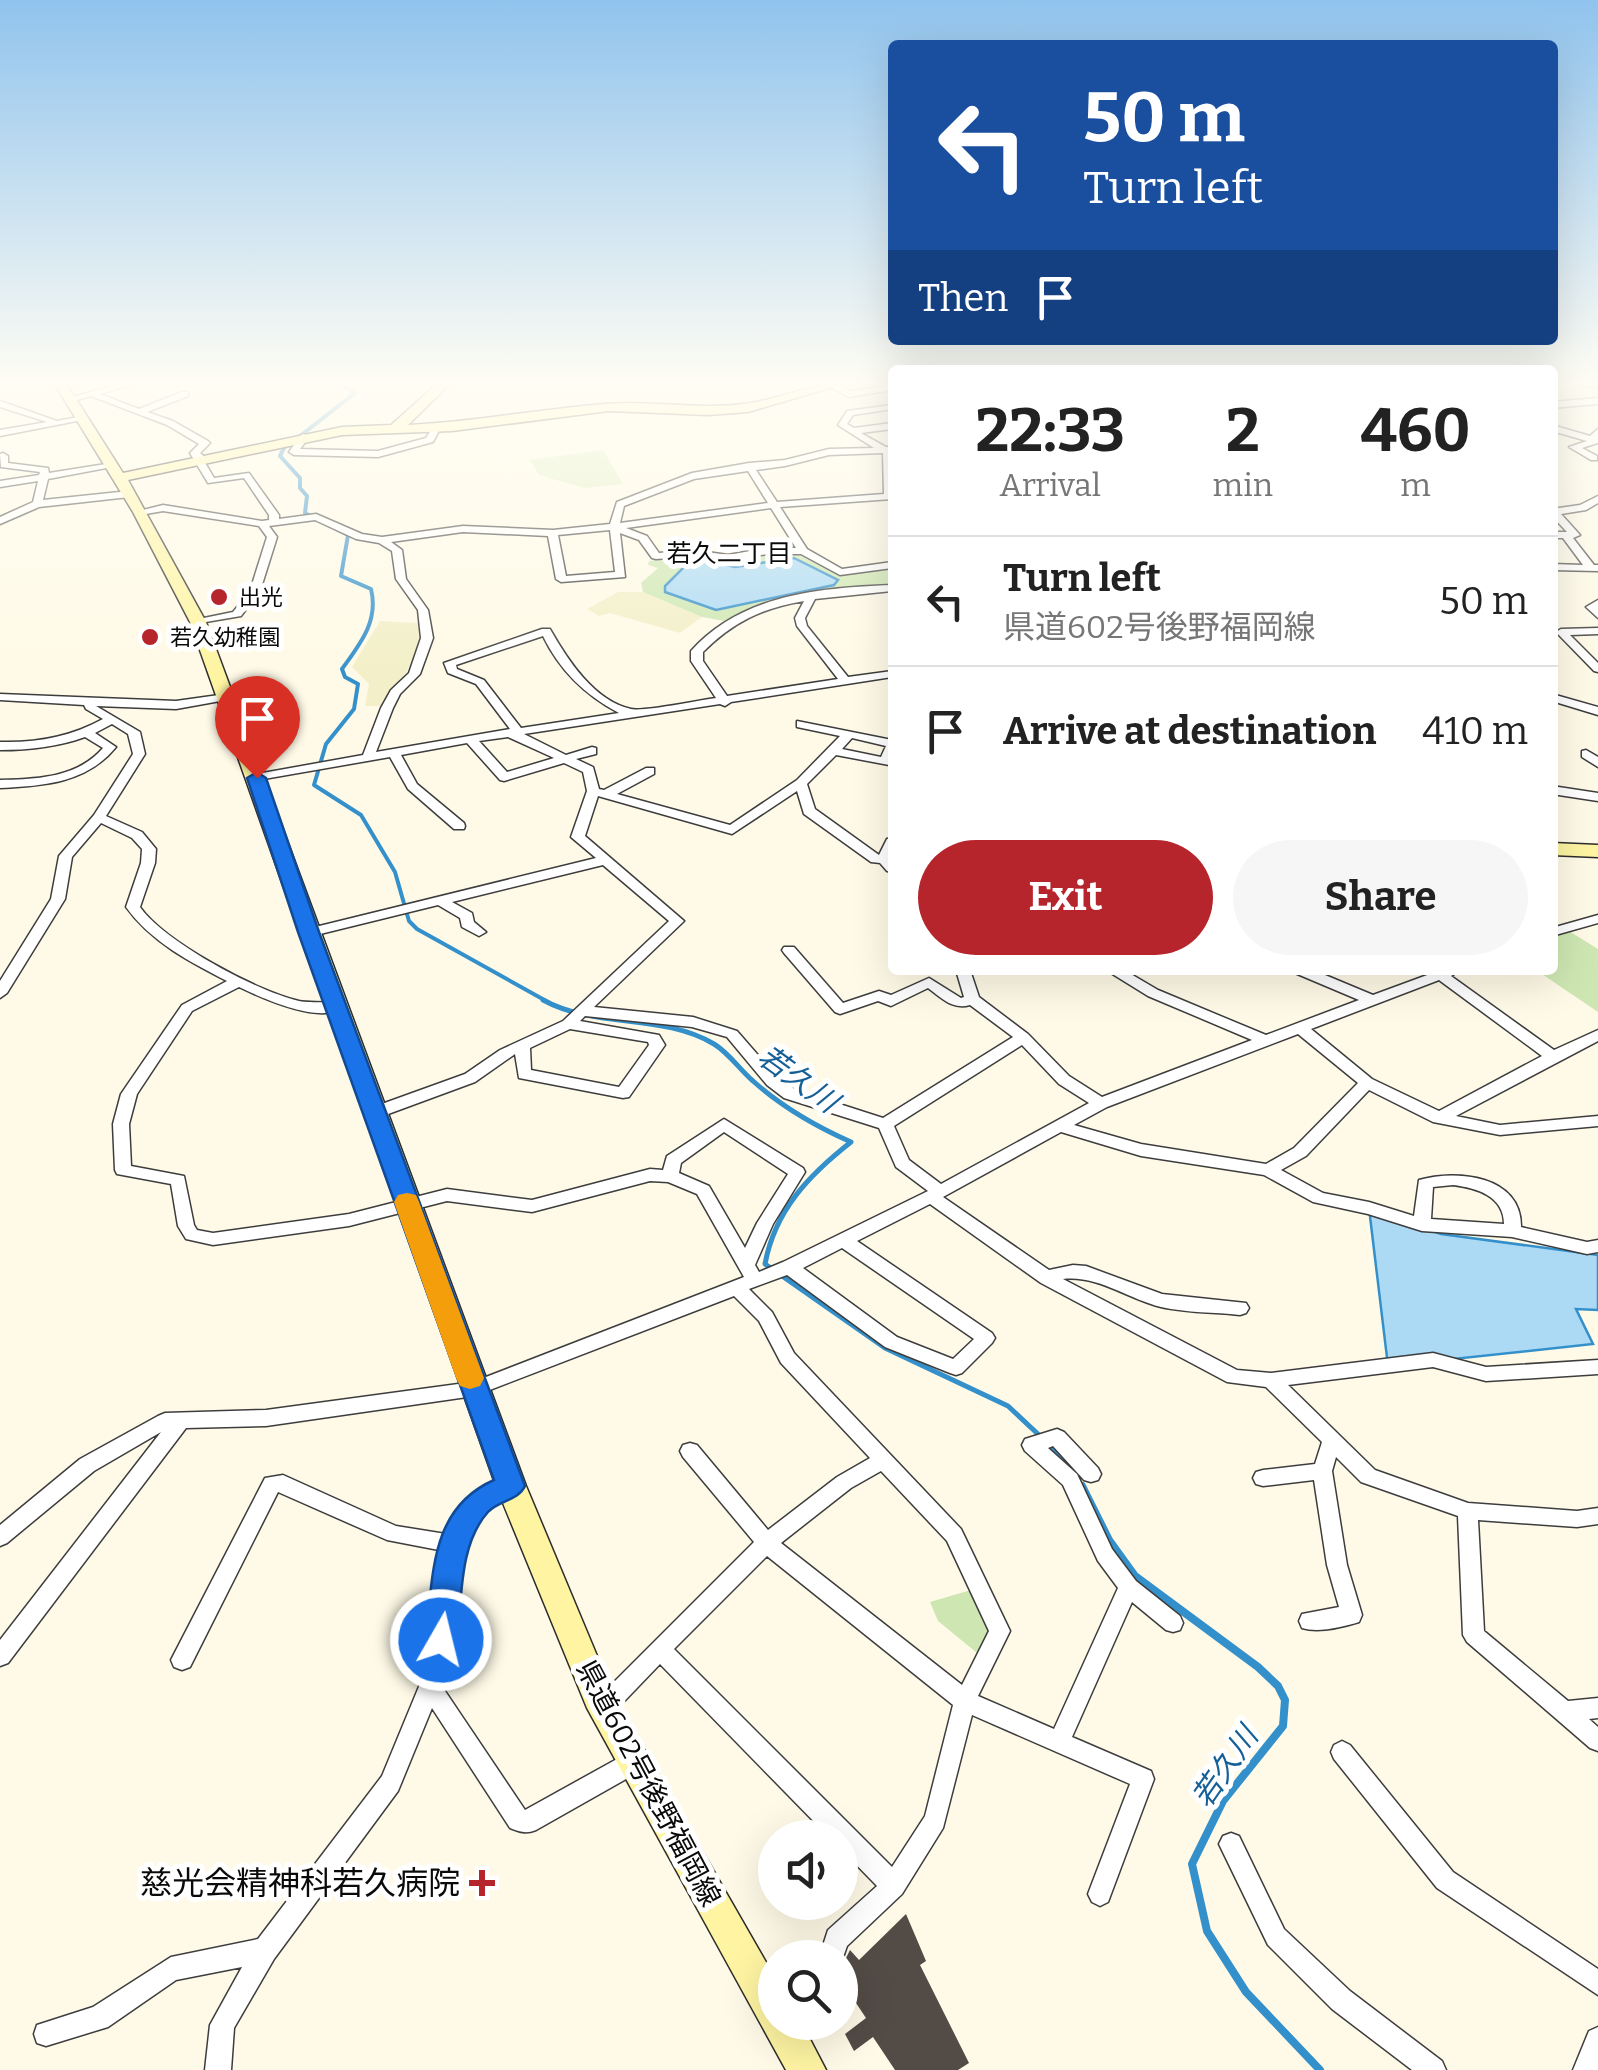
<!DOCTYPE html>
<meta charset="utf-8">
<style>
body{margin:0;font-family:Bitter,"Noto Sans JP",serif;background:#f6f6f6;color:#222;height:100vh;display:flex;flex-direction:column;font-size:38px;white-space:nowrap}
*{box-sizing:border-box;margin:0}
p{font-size:32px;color:#767676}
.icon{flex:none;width:55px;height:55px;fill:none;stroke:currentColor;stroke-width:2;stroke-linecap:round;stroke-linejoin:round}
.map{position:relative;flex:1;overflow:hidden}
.panel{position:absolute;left:888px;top:365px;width:670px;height:610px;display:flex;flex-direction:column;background:#fff;border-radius:10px;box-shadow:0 10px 40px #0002}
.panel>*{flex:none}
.guide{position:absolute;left:888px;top:40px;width:670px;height:305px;border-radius:10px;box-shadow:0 10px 40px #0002;background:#1a4fa0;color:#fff;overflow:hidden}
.tools{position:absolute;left:758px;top:1820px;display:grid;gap:20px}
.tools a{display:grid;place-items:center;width:100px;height:100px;border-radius:50%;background:#fff;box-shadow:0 10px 40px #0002;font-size:50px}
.pin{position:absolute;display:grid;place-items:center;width:85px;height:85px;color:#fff;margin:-102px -42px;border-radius:50% 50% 50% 0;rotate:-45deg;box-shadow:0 0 10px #0007}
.pin .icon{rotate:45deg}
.me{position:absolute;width:110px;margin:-55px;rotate:8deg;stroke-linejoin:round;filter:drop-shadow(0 0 8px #0008)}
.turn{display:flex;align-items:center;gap:35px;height:210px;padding:0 30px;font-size:45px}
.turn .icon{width:130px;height:130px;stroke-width:2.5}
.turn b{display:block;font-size:70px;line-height:85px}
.then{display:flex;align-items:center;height:95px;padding:0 30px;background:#0003;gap:20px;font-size:38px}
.eta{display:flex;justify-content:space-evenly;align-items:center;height:170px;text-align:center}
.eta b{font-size:60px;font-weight:700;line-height:70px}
.action{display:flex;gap:20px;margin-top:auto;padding:20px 30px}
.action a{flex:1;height:115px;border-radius:60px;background:#b7252c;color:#fff;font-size:40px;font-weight:700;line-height:115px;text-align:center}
.action a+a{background:#f6f6f6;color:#222}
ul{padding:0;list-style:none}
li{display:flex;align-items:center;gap:30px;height:130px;padding:0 30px;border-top:2px solid #e0e0e0}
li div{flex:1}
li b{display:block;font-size:38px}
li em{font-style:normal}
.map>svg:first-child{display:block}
.farmland{fill:#f3efc8}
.green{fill:#cee7b2}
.pitch{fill:#e0efc4}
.water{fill:#acdaf5;stroke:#3490cb;stroke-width:2.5}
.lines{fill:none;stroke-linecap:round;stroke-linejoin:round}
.stream-far2{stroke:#3490cb;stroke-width:4}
.stream-far1{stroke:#3490cb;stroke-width:5}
.stream{stroke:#3490cb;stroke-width:8}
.building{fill:#524b46}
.street-casing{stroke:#3d3d3d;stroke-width:3}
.secondary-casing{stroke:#2c2c2c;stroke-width:3}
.street{fill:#fff;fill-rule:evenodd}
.secondary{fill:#fef4a2;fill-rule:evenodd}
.route{fill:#1a73e8;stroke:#114b97;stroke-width:2.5}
.slow{fill:#f59e0b}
.poi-dot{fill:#b7252c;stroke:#fff;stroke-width:4}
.labels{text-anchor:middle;stroke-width:10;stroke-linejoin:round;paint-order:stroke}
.far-poi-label{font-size:22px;fill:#0a0a0a;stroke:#fff;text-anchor:start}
.far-neighbourhood-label{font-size:25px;fill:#0a0a0a;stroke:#fff}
.street-label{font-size:28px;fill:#0a0a0a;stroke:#fff}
.water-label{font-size:30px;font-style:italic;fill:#166098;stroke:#fff}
.near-poi-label{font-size:32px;fill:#0a0a0a;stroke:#fff;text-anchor:end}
</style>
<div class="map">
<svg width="1598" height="2070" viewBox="0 0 1598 2070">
<rect width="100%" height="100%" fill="#fffae7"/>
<path class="farmland" d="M618,592H643L702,617L680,633L610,613L599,616L587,609Z
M380,621L418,623L421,641L406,673L389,691L382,706H365L369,684L352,667Z"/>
<path class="green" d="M798,554C850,584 839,569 892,567V584C842,586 768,596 724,621L702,617L643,592L641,583L658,568L648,565L649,561L686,555L731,561L764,555Z
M1564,928L1598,949V1012L1536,970H1552L1553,932Z
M981,1587L1000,1631L988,1662L938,1621L930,1602Z"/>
<path class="pitch" d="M603,450L623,484L585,488L539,475L530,460Z"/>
<path class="water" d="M794,558L838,580L834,585L716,610L665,592V586L689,562L700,559L735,567Z
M1369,1208L1441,1234L1598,1255V1310L1576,1309L1593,1344L1388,1366Z"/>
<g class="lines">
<path class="stream-far2" d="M300,436L355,393L338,383
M286,444L280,456L300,478V488L307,496L305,513L348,535L341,576L371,589C379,621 360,644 342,669L345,677L358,684L354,709L326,744L314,785L361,815L395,872L409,921L417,929L548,1002"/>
<path class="stream-far1" d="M543,1000C596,1029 662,1013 714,1044C729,1053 740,1070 753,1081C782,1107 815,1126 851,1142C809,1175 775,1210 765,1264L885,1348L1008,1406L1040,1436
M1048,1444L1066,1464"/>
<path class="stream" d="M1064,1461L1077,1476
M1082,1486L1109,1540L1135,1576L1258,1667L1278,1686L1285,1700L1283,1726L1223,1801L1192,1864L1207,1931L1246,1992L1320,2070"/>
</g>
<path class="building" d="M906,1914L926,1961L920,1965L969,2063L958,2070H895L873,2037L854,2051L845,2034L866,2018L848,1991L840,1995V1970L850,1950L859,1960Z"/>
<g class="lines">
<defs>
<path id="street" d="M123,383H137L100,394L139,409L182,392H188V396L147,412L173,421L208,441L210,443L200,453L207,459L204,461L214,478L249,473L279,515V519L316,514L362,534L382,537L463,526L553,530L610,524L617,502L692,473L749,463L785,460L829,449L874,448L838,425L847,411L892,405V409L853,415L847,424L854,428L892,423V429L861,433L886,447H892V499L780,507L807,549L842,569L892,562V568L840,575L801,554H767L728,561L693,556L656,559L652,558L639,540L620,533L625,577L561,582L556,579L548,536L463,532L391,542L402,550L406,579L428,610L433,638L420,674L400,694L393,708L376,752L510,729L476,684L448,673L444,663L542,629H550C567,659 594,701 631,709C644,712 699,700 716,698L691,661V651C742,594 820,588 892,585V591L815,599L805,618L807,626L848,677L892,671V677L731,702L725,706L720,704L524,734L566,755L592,747L596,748V754L576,759L593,767L599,789L604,790L646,768H654V774L617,794L730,825L797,780L840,736L797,727V721L892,740V759L889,765L836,755L807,784L815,809L879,855L887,839L892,838V872L887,871L880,863L871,862L804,814L797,791L732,834L598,796L585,836L684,921L594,1007L693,1017L737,1031L777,1077L796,1090L883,1118L1013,1037L970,1005C952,1010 942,998 928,988L891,1006L878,1001L840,1014L835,1012L784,953L782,950L784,947H794L843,1003L879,991L891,995L929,978L961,998L964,997L956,970H970L979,997L1028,1034L1069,1076L1102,1097L1252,1040L1148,996L1106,970H1124L1158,990L1266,1035L1359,1000L1295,973L1293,970H1313L1373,995L1430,974L1427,970H1460L1451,976L1554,1050L1598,1030V1041L1456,1116L1500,1125L1598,1116V1126L1500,1135L1433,1122L1369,1090L1306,1156L1281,1170L1323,1193L1369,1202L1414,1216L1419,1180C1456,1169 1522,1175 1521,1227L1587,1242L1598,1240V1252L1587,1254L1512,1237L1422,1231L1368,1214L1313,1202L1264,1175L1141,1156L1061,1132L943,1197L1049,1270L1073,1265L1086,1266L1162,1294L1246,1303L1249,1308L1246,1313L1240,1315C1214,1312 1187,1313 1161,1307C1128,1299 1098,1275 1063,1279L1237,1370L1271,1373L1433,1353L1486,1367L1598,1360V1374L1486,1381L1433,1367L1288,1385L1375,1470L1468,1503L1577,1511L1598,1508V1524L1577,1527L1478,1520L1484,1631L1568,1701L1598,1698V1718L1589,1719L1598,1727V1751L1590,1748L1467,1642L1463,1635L1458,1516L1361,1482L1336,1457L1332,1471L1347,1565L1362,1615L1359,1622C1343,1627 1318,1633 1302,1628L1299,1621L1302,1614L1339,1607L1327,1565L1314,1480L1263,1486L1256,1484L1253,1478L1256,1472L1263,1470L1315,1464L1322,1442L1266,1387L1227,1382L1041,1283L930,1204L857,1241L992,1333L995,1338L992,1343L962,1373L956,1375L950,1373L885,1347L787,1275L749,1289L772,1312L794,1353L961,1529L1010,1631L978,1696L1054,1729L1118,1588L1098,1561L1063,1485L1025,1451L1022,1445L1025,1439L1057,1429L1064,1432L1098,1468L1101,1474L1098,1480L1091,1482L1084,1480L1053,1446L1048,1448L1077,1474L1112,1549L1136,1581L1180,1616L1183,1623L1180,1630L1173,1632L1166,1630L1132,1602L1072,1737L1151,1771L1154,1779L1108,1902L1100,1906L1092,1902L1088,1894L1130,1784L972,1715L943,1828L902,1894L847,1946L840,1966V1958H819L828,1930L877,1886L840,1848V1838H830L660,1664L611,1715L603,1718L595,1715L592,1708L595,1701L754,1542L683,1457L680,1451L683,1445L690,1443L697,1445L768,1530L837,1477L870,1458L781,1363L759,1321L734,1296L474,1396L266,1426L186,1428L8,1663L0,1666V1640L161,1432L94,1471L7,1543L0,1546V1525L80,1459L158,1416L165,1413L266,1410L473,1382L744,1277L697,1194L668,1182L650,1181L532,1212L447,1201L349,1226L213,1245L186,1239L178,1226L171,1184L117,1174L115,1170L113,1124L121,1094L182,1005L227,981C190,962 151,942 126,907L141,863L142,849L132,838L101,823L72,857L65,899L7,993L0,998V981L51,899L59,856L94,815L133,754L128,734L112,724L95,733L116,747C87,783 43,786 0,788V780C37,779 77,778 103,748L85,737C57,747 29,750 0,750V742C37,743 70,737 103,719L86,709L84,705L0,700V694L176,701L226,694L232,697L226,700L176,709L96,706L140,732L145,754L106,816L142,832L156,849L155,863L140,907C165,942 256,991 299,1001C314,1004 331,999 343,1008C319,1024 264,999 239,987L192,1011L137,1094L129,1124L131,1166L184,1176L194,1225L197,1230L213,1233L349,1214L447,1189L532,1200L650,1169L663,1170L667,1156L724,1119L803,1168L805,1172L773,1224L755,1265L759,1272L783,1262L928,1191L896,1167L879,1128L784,1098L767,1085L727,1037L692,1027L585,1016L580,1021L659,1035L665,1045L629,1097L623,1098L519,1078L515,1054L475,1082L380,1117H368L366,1113L368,1109L465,1074L500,1050L563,1021L669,921L603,865L452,902L472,913L474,922L486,932L479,936L462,927L460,918L438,905L308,937L303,936L301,933L303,930L596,858L571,837L587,791L583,772L564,763L504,781L500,780L467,743L401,755L417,784L464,823L465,826L464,829H454L408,789L390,757L253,781V775L257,774L363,755L381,708L391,690L409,673L421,638L418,610L396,579L392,551L379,543L356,539L315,520L269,526L277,537L260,591L241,616L194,624V620L233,612L250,591L267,537L259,526L163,511L140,515L135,512L163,505L262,521L269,520V515L244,478L208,483L190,453L199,444L167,425L91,396L70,402L66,399ZM883,453L884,494L777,502L756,470L785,466L829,455ZM748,471L768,503L620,523L624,506L694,479ZM771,508L796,548H767L728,555L693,550L659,553L647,536L626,528ZM610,530L615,572L566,576L558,535ZM804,601L795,618L797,626L838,679L727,696L703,661V652C733,622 762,608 804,601ZM543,636C560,671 585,695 619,713L521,728L484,680L457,669L456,665ZM508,737L554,758L507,772L479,741ZM852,738L886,746L881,757L842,749ZM1439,980L1542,1056L1439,1111L1372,1079L1311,1029ZM570,1029L648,1042L649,1045L619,1087L531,1070L530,1048ZM1298,1034L1358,1083L1294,1148L1266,1164L1141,1144L1074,1125L1107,1107ZM1022,1045L1059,1084L1089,1103L941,1184L909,1160L894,1126ZM724,1132L788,1174L757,1223L745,1248L709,1186L679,1173L681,1163ZM1453,1185C1477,1188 1504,1196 1504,1224L1431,1219L1433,1187ZM842,1248L974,1339L953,1359L897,1337L803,1268ZM881,1471L947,1541L989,1631L962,1685L781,1543L851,1488ZM767,1556L953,1705L925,1816L892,1867L674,1649Z
M830,383H836L850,391L886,386L884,383H892V390L849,397L830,387Z
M1573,383H1598V388Z
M1598,398V404L1552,408V402Z
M0,401L57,421L83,416L87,419L0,436V430L47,422L0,407Z
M437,424L441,427L433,442L378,457L294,455L289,452L301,435L304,434L309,437L300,449L378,451L426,438L434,425Z
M1552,425L1590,436L1598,429V443L1582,448L1597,456V460H1591L1569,447L1587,441L1552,431Z
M3,453L8,456V463L48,468L49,473L112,463L117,466L48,479L43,500L129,491L134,494L129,497L39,507L0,524V517L33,502L38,481L0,487V481L39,475L40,472L1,467L0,454Z
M1598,496V503L1586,510L1561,514L1580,535L1573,538L1594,565H1598V571L1552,570V564L1583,565L1563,538H1552V532H1567L1552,516V509L1580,505Z
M1598,600V618L1586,607Z
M1598,628V634L1570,635L1598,663V672L1594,671L1556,632L1561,629Z
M1552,694L1598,707V715L1552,701Z
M1586,750L1598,757V767L1582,757V751Z
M1552,786L1598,793V801L1552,794Z
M1598,915V923L1552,936V928Z
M283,1475L396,1526L446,1534C457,1502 481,1489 511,1478L518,1480L521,1486L518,1492L488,1505L467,1533L447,1672L441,1685L525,1810L626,1754L634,1751L642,1754L645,1762L642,1770L536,1830C526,1834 520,1832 510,1828L432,1708L398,1791L274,1959L234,2028L231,2070H205L210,2025L242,1967L176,1980L108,2027L46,2046L37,2043L34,2034L37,2025L93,2007L171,1957L258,1939L382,1776L425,1672L444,1551L387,1540L278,1492L190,1667L182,1670L174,1667L171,1660L265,1478Z
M1342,1741L1350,1745L1453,1872L1598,1969V1995L1437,1888L1334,1759L1331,1752L1334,1745Z
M1231,1833L1239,1836L1284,1929L1350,1991L1442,2061L1446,2070H1412L1332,2009L1268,1945L1219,1844L1223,1836Z
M1598,2027V2070H1573L1589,2031Z"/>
<path id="secondary" d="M54,383H66L123,473L342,427L391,425L438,383H451L408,425C474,422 539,409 605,404C651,400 697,410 743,404C779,400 811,383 847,383L748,412L708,415L609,411L452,431L342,435L128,480L206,622L526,1486L615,1699L775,1978V2022H801L826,2070H786L587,1708L496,1486L190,622L133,512Z
M1552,843L1598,845V857L1552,855Z"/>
</defs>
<use href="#street" class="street-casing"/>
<use href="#secondary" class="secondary-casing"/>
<use href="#street" class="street"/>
<use href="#secondary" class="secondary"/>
</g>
<linearGradient id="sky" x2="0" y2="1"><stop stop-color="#90c3ed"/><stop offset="0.57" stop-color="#fffdf4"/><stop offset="1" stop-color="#fffdf4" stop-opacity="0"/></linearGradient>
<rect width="1598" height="673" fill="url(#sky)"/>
<path class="route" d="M257,772L266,778L319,932L525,1486C518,1501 499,1500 488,1512C459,1544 462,1599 457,1640L452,1650L441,1655L430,1650L425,1640C434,1578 428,1509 494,1480L298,932L247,778Z"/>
<path class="slow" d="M407,1193L416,1195L419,1202L484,1378L480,1386L470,1389L460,1386L456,1378L394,1202L398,1195Z"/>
<g class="poi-dot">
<circle cx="219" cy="597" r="10"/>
<circle cx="150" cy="637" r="10"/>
<path d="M477 1868h10v10h10v10h-10v10h-10v-10h-10v-10h10z"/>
</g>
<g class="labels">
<g class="far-poi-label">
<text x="239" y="605">出光</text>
<text x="170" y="645">若久幼稚園</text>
</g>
<g class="far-neighbourhood-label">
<text x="729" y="562">若久二丁目</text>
</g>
<g class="street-label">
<text transform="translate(649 1783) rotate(62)" y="10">県道602号後野福岡線</text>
</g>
<g class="water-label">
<text transform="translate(798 1079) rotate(36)" y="10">若久川</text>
<text transform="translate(1225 1767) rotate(-55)" y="10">若久川</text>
</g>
<g class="near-poi-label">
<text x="460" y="1894">慈光会精神科若久病院</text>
</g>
</g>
</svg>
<div class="tools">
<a><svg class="icon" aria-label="sound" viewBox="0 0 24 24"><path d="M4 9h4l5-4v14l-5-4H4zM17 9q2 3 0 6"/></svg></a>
<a><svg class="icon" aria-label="search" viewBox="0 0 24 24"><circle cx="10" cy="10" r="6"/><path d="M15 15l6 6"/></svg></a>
</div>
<div class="pin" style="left:257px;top:778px;background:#d93025"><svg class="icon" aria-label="arrive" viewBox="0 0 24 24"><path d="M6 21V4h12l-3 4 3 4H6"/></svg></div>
<svg class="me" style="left:441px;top:1640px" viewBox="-20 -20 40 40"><circle r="17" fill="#1a73e8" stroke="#fff" stroke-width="3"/><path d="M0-11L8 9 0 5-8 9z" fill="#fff"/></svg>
<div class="guide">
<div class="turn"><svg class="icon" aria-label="left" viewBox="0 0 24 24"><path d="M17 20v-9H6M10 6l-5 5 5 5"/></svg><div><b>50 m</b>Turn left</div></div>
<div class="then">Then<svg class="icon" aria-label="arrive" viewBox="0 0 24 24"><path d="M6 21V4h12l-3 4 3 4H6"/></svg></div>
</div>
<section class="panel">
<div class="eta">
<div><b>22:33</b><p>Arrival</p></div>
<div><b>2</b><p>min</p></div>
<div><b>460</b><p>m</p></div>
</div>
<ul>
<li><svg class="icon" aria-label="left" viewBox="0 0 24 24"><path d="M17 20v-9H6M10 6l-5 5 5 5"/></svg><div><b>Turn left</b><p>県道602号後野福岡線</p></div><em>50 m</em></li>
<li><svg class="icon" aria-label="arrive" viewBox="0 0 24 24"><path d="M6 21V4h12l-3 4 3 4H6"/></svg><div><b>Arrive at destination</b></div><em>410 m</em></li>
</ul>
<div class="action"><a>Exit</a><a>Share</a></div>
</section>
</div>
